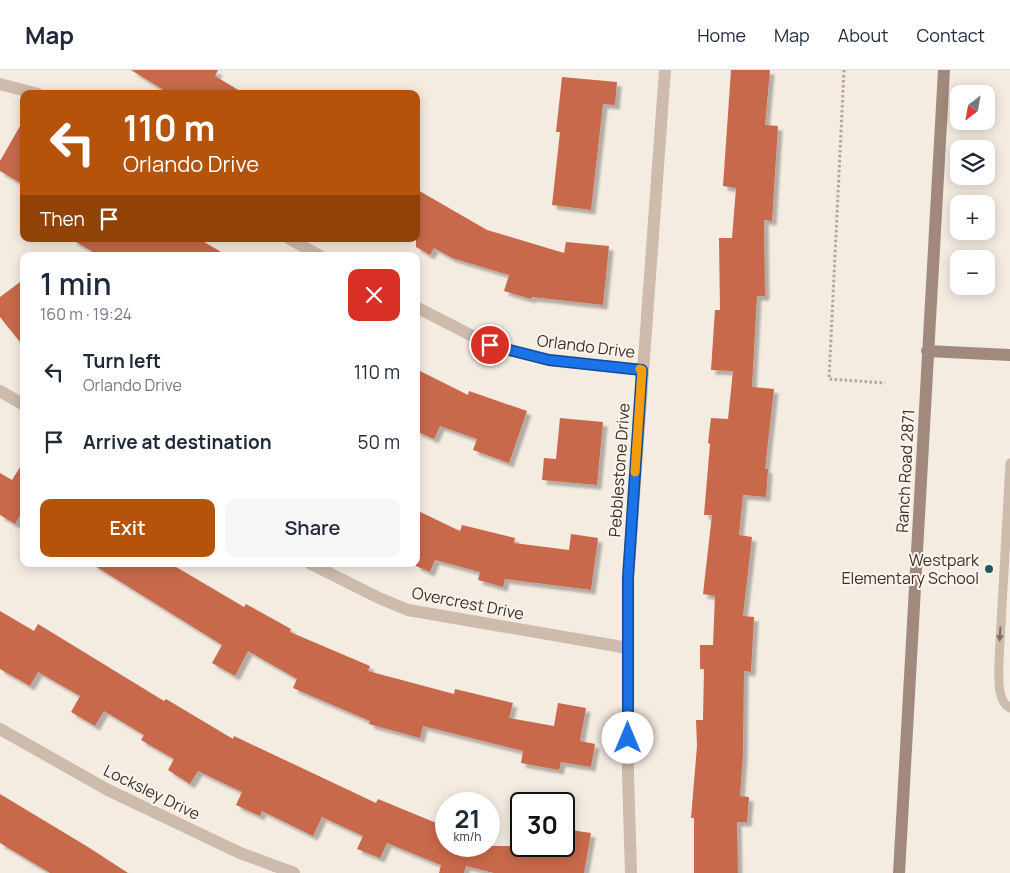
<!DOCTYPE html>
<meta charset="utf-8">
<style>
body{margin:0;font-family:Manrope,sans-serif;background:#f6f6f7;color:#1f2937;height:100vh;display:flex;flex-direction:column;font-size:19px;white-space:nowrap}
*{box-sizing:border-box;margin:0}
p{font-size:16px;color:#747a83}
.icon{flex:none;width:28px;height:28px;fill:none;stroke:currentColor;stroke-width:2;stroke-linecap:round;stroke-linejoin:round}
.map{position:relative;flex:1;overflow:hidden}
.panel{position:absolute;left:20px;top:182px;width:400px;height:315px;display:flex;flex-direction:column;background:#fff;border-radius:10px;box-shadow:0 2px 12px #0003}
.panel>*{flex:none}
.guide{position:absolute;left:20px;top:20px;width:400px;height:152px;border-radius:10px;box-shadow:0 2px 12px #0003;background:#b45309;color:#fff;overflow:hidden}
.needle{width:32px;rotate:211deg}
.tools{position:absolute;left:950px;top:15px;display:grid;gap:10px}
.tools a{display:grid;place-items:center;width:45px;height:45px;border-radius:10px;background:#fff;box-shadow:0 2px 12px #0003;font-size:25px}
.speed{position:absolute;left:435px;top:722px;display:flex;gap:10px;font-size:25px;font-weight:700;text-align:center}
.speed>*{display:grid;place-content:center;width:65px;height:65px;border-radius:50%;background:#fff;box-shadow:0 2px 12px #0003;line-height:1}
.speed small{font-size:12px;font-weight:400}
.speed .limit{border:2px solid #111;border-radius:8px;background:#fff;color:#111}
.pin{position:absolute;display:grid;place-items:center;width:42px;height:42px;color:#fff;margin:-21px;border:2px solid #fff;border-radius:50%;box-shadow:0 1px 5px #0007}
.me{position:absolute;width:55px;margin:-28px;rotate:0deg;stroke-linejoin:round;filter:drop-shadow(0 0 4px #0008)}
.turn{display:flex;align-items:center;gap:18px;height:105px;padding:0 20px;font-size:22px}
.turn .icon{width:65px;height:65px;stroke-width:2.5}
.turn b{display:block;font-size:35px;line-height:42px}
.then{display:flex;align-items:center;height:48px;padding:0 20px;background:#0003;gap:10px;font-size:19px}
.round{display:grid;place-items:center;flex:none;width:52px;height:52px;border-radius:10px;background:#f6f6f7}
.headline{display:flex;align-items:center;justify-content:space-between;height:85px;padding:0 20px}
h1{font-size:30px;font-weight:600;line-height:38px}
.action{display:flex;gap:10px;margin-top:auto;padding:10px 20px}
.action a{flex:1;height:58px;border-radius:10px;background:#b45309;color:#fff;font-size:20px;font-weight:600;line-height:58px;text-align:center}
.action a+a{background:#f6f6f7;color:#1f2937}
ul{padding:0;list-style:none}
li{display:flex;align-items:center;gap:15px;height:70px;padding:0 20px}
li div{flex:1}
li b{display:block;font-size:19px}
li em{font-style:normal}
header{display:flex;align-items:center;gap:30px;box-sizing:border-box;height:70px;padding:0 25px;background:#fff;border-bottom:1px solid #e0e1e3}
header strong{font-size:24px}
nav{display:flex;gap:28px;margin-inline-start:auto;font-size:18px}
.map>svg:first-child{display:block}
.building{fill:#c8694b;filter:url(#shadow)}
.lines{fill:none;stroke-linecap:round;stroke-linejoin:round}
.path{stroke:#b9a596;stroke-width:3;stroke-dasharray:2.5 2.5;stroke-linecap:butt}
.lane{stroke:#cdbbac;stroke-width:9}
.street{stroke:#cdbbac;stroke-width:12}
.secondary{stroke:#a18a7d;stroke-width:12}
.oneway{fill:#7d6f65}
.route-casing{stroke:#114b97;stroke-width:12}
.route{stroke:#1a73e8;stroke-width:9}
.slow{stroke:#f59e0b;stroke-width:9}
.poi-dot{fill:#1f5a5e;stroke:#fbf5ee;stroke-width:2}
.labels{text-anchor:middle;stroke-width:4;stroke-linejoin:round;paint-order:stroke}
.street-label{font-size:16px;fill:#3b302b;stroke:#fbf5ee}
.poi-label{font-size:16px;fill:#3b302b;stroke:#fbf5ee;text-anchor:end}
</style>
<header>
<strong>Map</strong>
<nav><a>Home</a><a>Map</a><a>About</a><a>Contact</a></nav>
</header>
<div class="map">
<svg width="1010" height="803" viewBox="0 0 1010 803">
<defs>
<filter id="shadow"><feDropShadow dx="4.5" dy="4.5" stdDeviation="1" flood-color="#0004"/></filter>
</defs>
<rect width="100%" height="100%" fill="#f4ebe1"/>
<path class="building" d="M131,0H218L215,6L245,24H170Z
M731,0H770L765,55L778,56L772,151L764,150L765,226H757L752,317L774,319L765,399H768L766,427L743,425L739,465L752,467L743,546L754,547L751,602L744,601L743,684L740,726L749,727L747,752H737L738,803H694V748H691L697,676L696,650H703L704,599H700V575H713L715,526L703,524L712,445H704L710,374L708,373L711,348L728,349L733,301L711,300L715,240H720L719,168H732L736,118L723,116Z
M562,7L617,12L615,35L603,34L591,140L552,135L560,62H556Z
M24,49V115L0,101V91Z
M416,119L487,160L564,183L566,172L609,176L603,235L532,227L531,229L504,221L509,205L452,188L434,178L430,185L416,177Z
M71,169H199L228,186H100Z
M24,209V277L0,247V227Z
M416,299L468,325L469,321L527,341L509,393L473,380L477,369L440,356L434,369L416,361Z
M560,348L603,352L597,415L542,410L544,388L556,389Z
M24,391V439L15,454L0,445V403L12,410Z
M416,440L460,461L462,455L515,468L514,473L569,480L571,464L598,468L591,520L505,509L503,517L478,510L480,502L435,490L430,502L416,496Z
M92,494H171L244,537L246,534L291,559L290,562L370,596L368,601L454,624L455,619L513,633L509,648L554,656L558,633L586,638L580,671L595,674L591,697L561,692L559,700L521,693L523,681L423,656L420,668L369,654L370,651L293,618L297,609L248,581L235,606L212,593L222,575Z
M0,541L34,561L38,554L164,631L166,629L233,669L234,666L376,733L378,729L446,757V776H564V759L591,763L584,803H494L466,796L464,803H439L441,795L387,773L380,788L357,779L363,766L322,747L313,766L262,741L260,746L236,735L242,722L198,701L190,714L168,700L174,689L141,670L144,665L104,641L95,656L71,642L80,626L38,602L30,616L0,599Z
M0,724L88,777L128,803H50L0,773Z"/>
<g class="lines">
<path class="path" d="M844,0L829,309L885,313"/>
<path class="lane" d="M1010,393L999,590C999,604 996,631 1010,638"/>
<path class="street" d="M0,14L38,24
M290,169L320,186
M416,237L490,275L549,290L642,300
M0,321L24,335
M311,494L379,528L408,540L628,578
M0,659L108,720L240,783L294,803
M631,803L628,704V508L665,0"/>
<path class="secondary" d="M927,281L1010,285
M899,803L944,0"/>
</g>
<defs><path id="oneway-solid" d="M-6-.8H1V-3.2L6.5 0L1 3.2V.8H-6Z" transform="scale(1.25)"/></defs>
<use class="oneway" href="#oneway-solid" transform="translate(1000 564) rotate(93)"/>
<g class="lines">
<defs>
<path id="route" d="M490,275L549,290L642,300L628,508V668"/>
</defs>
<use href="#route" class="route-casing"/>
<use href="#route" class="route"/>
<path class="slow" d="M635,402L642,300L640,299"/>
</g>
<circle class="poi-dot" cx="989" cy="499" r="5"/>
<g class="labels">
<g class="street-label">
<text transform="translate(586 276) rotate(7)" y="6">Orlando Drive</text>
<text transform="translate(619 400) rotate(-86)" y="6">Pebblestone Drive</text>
<text transform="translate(905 401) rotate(-87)" y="6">Ranch Road 2871</text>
<text transform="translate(468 533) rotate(11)" y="6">Overcrest Drive</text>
<text transform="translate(152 722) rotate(26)" y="6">Locksley Drive</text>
</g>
<g class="poi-label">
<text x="979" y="496">Westpark<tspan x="979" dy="18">Elementary School</tspan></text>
</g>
</g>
</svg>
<div class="tools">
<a><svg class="needle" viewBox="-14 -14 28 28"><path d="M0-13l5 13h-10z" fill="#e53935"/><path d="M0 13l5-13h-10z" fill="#747a83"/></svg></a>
<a><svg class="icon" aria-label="layers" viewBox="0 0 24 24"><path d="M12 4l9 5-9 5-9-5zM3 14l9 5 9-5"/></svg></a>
<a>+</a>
<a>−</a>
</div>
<div class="speed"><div>21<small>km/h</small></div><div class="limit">30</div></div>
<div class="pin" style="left:490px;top:275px;background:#d93025"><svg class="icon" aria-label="arrive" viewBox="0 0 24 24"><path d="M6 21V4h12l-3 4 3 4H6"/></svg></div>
<svg class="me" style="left:628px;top:668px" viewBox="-20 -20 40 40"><circle r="19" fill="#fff"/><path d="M0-13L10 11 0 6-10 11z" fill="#1a73e8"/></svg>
<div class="guide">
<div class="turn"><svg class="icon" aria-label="left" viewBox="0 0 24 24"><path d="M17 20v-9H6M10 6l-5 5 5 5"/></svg><div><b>110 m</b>Orlando Drive</div></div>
<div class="then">Then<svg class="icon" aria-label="arrive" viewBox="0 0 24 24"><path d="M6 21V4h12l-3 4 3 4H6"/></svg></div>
</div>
<section class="panel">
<div class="headline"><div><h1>1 min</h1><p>160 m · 19:24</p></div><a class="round" style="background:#d93025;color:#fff"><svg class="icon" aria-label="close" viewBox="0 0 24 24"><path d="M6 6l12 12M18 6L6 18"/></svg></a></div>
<ul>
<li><svg class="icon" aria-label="left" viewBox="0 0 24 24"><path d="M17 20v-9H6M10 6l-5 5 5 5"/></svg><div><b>Turn left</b><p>Orlando Drive</p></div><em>110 m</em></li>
<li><svg class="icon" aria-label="arrive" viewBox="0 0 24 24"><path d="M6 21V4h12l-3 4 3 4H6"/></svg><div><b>Arrive at destination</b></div><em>50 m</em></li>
</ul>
<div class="action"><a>Exit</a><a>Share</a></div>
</section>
</div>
